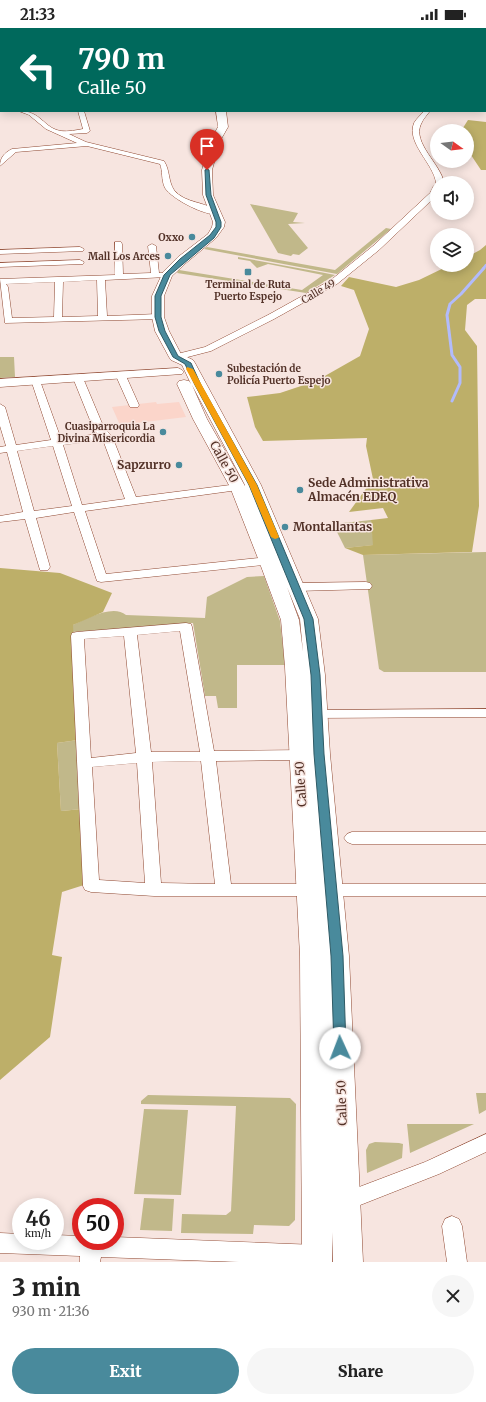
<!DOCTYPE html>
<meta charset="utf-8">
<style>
body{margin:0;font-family:Merriweather,serif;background:#f6f6f6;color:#222;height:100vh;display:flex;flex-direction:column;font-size:15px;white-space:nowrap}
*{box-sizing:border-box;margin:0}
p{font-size:13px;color:#767676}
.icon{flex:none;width:22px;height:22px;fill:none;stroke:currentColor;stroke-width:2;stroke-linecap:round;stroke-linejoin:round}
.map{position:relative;height:1234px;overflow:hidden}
.sheet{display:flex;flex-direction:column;background:#fff;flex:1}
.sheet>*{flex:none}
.top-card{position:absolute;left:0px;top:0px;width:486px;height:84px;box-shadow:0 2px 10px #0003;background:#00695c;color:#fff;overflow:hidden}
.needle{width:26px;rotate:104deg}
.tools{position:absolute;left:430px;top:96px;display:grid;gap:8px}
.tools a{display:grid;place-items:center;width:44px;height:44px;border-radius:50%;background:#fff;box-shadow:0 2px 10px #0003;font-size:20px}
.speed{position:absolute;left:12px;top:1170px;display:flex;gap:8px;font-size:20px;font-weight:700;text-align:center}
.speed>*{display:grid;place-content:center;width:52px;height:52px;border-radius:50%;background:#fff;box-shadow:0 2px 10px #0003;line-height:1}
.speed small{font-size:10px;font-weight:400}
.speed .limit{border:6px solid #d22;background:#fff;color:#111}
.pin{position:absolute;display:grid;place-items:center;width:34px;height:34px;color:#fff;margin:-41px -17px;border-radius:50% 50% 50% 0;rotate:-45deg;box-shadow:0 0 4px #0007}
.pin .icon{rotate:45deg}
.me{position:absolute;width:44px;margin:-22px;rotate:358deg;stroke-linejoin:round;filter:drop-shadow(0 0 3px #0008)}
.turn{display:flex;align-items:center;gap:14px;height:84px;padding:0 12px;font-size:18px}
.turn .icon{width:52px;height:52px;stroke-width:2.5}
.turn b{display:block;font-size:28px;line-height:34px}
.round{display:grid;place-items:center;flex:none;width:42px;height:42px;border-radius:21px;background:#f6f6f6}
.overview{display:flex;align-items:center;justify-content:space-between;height:68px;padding:0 12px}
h1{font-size:24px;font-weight:800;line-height:30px}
.action{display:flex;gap:8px;margin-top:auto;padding:8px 12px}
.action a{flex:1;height:46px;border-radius:24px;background:#498a9c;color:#fff;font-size:16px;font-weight:800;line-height:46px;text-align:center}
.action a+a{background:#f6f6f6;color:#222}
.status{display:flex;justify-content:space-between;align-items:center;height:28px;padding:0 20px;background:#fff;direction:ltr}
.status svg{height:11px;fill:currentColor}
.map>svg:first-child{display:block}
.built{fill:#fbd5ca}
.green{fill:#c1b88a}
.forest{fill:#bdaf69}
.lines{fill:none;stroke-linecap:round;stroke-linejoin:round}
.stream-far1{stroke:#b2bbfb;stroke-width:2.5}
.stream{stroke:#b2bbfb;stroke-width:3}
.minor-casing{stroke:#904932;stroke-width:1}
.tertiary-casing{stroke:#904932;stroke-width:1}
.secondary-casing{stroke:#904932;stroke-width:1}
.minor{fill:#fff;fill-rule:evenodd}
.tertiary{fill:#fff;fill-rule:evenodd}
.secondary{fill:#fff;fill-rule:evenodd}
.route{fill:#498a9c;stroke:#2f5a65}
.slow{fill:#f59e0b}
.poi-dot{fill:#498a9c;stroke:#f7e5e0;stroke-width:1.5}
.labels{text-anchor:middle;stroke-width:3;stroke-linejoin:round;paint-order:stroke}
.far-poi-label{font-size:10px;font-weight:bold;fill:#523127;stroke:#f7e5e0;text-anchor:end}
.far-street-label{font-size:10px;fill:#523127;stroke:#f7e5e0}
.street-label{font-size:12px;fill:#523127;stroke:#f7e5e0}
.poi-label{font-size:12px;font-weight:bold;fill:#523127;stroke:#f7e5e0;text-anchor:start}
</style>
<div class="status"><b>21:33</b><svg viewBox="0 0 49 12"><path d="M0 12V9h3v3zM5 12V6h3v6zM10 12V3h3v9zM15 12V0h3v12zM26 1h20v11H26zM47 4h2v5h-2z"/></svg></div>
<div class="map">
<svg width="486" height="1234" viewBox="0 0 486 1234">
<rect width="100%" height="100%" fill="#f7e5e0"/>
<path class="built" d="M156,374L157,376L179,374L186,389L120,397L112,379Z"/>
<path class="green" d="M250,176L298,185L293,194L305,195L288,196L308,220L299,227L293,226L291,228L278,225Z
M386,200L391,201L337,246L204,221L207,219L335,242Z
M238,229L325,245L335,247L306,265L177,245L179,242L302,262L323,247L268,236L257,240L250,233L238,231Z
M0,329H14L15,349L0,350Z
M371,492L374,517L345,520L333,496Z
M486,524V644H384L379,641L363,527Z
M264,548L280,593L285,637H237V680H218L216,668H205L193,595L73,604V597C86,591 113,576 126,587L205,590L207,569L247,549Z
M78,712L82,781L61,783L57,715Z
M476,1065H486V1082L479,1086Z
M148,1067L290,1070L296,1076L295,1192L289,1198L254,1197L253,1206L181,1205L182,1186L226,1187L231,1183L236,1078L141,1076V1073Z
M144,1081L188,1082L181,1167L134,1166Z
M407,1096H474L410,1125Z
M375,1114L399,1115L403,1116L402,1130L367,1145L366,1122L369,1116Z
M144,1170L174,1171L172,1203L140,1202Z"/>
<path class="forest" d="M468,92L486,94V142H481L467,121V103H461Z
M486,217V271H475L467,277L465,302L477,318L479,478L472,524L363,527L345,520L373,517L371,492L388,490L383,480L349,484L373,451L366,418L367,410L263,413L255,399L247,369L280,365L316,353L360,328L369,301L354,262L341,258L349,249L396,259L419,252L450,237H467V229L480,222Z
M0,540L60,545L112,565L103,584L73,597L78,712L57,715L61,783L82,781L84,857L62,864L52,927L62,929L50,1009L0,1052Z"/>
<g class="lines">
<path class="stream-far1" d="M483,241L486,237"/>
<path class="stream" d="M452,373L460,355V339L452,327L447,287L450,276L461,266L484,240"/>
<defs>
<path id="minor" d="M486,6V10L485,11V7Z
M0,77H1V81H0Z
M19,83C42,83 43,100 61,103C68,104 77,102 83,101L78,83H84L90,103L87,105L69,106L86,114L164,133C170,142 168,153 174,162C185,176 206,173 218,184L217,186C205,188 172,171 165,160C161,152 163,143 160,136L87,118L16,124L0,138C0,130 4,125 12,121L77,115L46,101L29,87Z
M424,83H430C427,87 423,91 421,96C412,115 441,136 444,155H436C434,136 406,115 414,95C416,91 421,87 424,83Z
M434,158H437L436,168L379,222L337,256L274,291L211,323L176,332L171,329L173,327L205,319L268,287L331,252L373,218L430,165Z
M115,214H121L122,216L123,246L151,245L148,218L152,216L156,218L159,245H167L171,247L167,249L105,252L107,288L158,286L161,287L162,289L161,291L5,295L0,251L115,247ZM97,252L98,288L62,289L63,254ZM55,254L54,289L12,290L8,259L6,256Z
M80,219L84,221L83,223L0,226V222Z
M80,232L84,234L83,236L0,239V235Z
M121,345L126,348L139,377L138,379H130L129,377L116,348Z
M78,347L83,350L104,400L112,408L136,469L238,456L243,459L238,462L85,483L106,546L268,529L272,530L274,533L272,536L101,554L97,553L74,484L36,490L50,539L48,542H40L25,491L0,494V488L23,484L7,424L0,425V419L6,418L0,398V376L5,379L16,417L51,412L31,352L36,349L39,350L61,411L98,406L94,402L73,350ZM103,412L125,471L82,477L63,417ZM53,418L72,478L34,483L17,423Z
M366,554L370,555L372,558L370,561L296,563L292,562L290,559L292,556L296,555Z
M186,595L191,596L192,599L214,723L307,722L312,724L314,727L312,730L307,732L216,733L231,856H486V868H154L91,864L85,862L83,858L71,608L72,605L77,604ZM180,603L200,724H151L137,607ZM124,608L136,725L91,730L84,611ZM201,733L215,856L161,855L152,734ZM137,735L145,855L99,852L92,739Z
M486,681V689L310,690L305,689L303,686L305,683L310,682Z
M352,804H486V816H352L347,814L344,810L347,806Z
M486,1106V1124L439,1146L345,1183L338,1181L335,1174L338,1167L425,1134Z
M452,1188L459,1191L462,1198L467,1234H447L442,1198L445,1191Z
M0,1205L21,1206V1213H55V1207L81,1208V1213H115V1209L316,1217L323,1220L326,1227L323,1234H239L101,1229L100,1234H80V1228L0,1225Z"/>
<path id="tertiary" d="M178,340L182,342L184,344L182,346L0,359V351Z"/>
<path id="secondary" d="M204,0H212V1H204Z
M216,83H226L228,99L220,113L212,142L213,167L225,194L224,199L216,210L186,235L172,248L164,268V289L169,303L181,326L193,332L195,335L261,457L318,591L325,647L330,726L349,928L363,1234H333L332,1204V1234H302L300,928L285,639L281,592L259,533L230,459L193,391L177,356L179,353L184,352L189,353L191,356L182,337L171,332L169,329L155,303L152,289V268L163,244L178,229L208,206L212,199L213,194L203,167L202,142L210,113L218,99ZM192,357L245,457V458L207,391ZM287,559L300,591L303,624L299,592Z"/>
</defs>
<use href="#minor" class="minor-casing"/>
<use href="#tertiary" class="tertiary-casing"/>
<use href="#secondary" class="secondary-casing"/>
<use href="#minor" class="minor"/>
<use href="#tertiary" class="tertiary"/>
<use href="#secondary" class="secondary"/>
</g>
<path class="route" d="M207,141L209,142L211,167L221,194V199L214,210L170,247L161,268V289L165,303L178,328L191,335L201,357L257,457L313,591L320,647L324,726L343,928L346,1020L344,1024L340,1026L336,1024L334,1020L331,928L314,726L311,647L304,591L249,457L195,357L185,336L173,329L159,303L155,289V268L164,247L180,231L210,207L216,199V194L206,167L205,142Z"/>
<path class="slow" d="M187,339L193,341L257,457L279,509L278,510L275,511L271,509L249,457L186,341Z"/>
<g class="poi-dot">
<circle cx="192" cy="209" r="4"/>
<circle cx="168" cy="228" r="4"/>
<rect x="244" y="240" width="8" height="8" rx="2"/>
<circle cx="219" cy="346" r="4"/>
<circle cx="163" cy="404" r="4"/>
<circle cx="179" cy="437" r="4"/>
<circle cx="300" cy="462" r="4"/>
<circle cx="285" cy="499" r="4"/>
</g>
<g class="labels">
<g class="far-poi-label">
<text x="184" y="213">Oxxo</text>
<text x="160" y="232">Mall Los Arces</text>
<text x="248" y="260" text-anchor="middle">Terminal de Ruta<tspan x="248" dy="12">Puerto Espejo</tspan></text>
<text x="227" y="344" text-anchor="start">Subestación de<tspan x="227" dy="12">Policía Puerto Espejo</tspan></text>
<text x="155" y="402">Cuasiparroquia La<tspan x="155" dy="12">Divina Misericordia</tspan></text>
</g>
<g class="far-street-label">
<text transform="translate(318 263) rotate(-31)" y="4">Calle 49</text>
</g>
<g class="street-label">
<text transform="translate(224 434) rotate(61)" y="4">Calle 50</text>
<text transform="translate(301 756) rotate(-94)" y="4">Calle 50</text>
<text transform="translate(342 1075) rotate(-92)" y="4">Calle 50</text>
</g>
<g class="poi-label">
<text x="171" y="441" text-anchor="end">Sapzurro</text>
<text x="308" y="459">Sede Administrativa<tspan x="308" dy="14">Almacén EDEQ</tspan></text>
<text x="293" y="503">Montallantas</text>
</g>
</g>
</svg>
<div class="tools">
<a><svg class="needle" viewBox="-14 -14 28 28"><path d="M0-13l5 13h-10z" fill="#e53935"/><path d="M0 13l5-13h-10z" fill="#767676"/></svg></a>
<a><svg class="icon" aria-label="sound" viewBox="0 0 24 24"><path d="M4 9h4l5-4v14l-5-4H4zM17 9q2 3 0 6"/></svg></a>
<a><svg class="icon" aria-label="layers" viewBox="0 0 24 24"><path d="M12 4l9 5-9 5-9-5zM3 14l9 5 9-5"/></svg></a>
</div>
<div class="speed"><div>46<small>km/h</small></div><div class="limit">50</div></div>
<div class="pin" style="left:207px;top:142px;background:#d93025"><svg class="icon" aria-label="arrive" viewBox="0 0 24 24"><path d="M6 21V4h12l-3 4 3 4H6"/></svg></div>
<svg class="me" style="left:340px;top:1020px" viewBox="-20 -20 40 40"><circle r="19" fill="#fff"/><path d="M0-13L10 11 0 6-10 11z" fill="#498a9c"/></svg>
<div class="top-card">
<div class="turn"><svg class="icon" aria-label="left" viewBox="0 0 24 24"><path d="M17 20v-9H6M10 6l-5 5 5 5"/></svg><div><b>790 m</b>Calle 50</div></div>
</div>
</div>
<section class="sheet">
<div class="overview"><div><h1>3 min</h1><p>930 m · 21:36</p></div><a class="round"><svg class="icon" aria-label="close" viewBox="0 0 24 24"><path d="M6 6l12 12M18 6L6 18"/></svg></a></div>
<div class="action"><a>Exit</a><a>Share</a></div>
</section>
